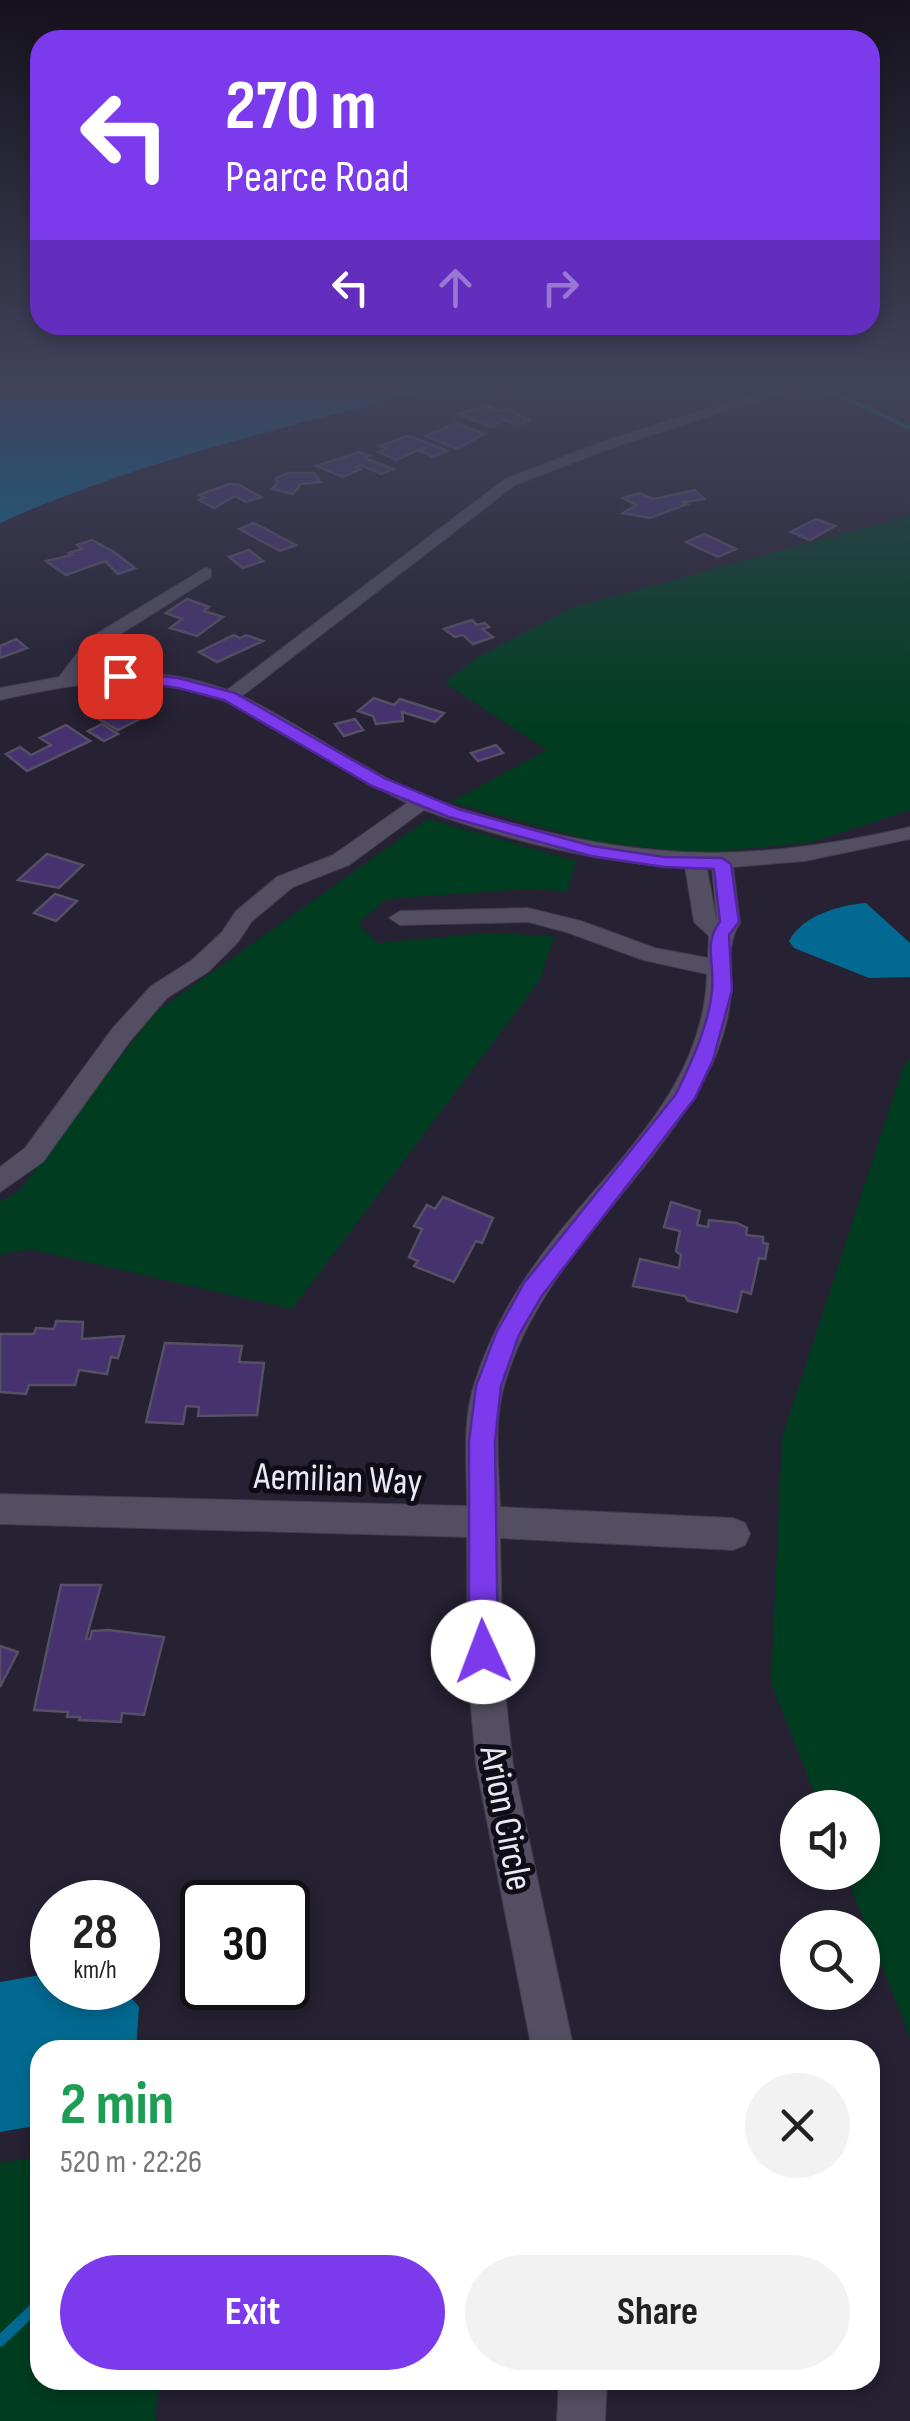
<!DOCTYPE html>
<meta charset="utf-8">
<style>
body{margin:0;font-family:"Sofia Sans Condensed",sans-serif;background:#f2f2f2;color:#222;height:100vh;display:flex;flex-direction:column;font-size:38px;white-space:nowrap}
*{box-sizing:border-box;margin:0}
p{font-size:32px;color:#767676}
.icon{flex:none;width:55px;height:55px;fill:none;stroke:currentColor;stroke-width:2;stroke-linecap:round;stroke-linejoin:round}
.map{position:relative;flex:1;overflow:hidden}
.side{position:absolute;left:30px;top:2040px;width:850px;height:350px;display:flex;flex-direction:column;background:#fff;border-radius:30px;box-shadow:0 5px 15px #0003}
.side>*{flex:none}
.top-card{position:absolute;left:30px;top:30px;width:850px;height:305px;border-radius:30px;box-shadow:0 5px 15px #0003;background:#7c3aed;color:#fff;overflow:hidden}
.buttons{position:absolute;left:780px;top:1790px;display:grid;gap:20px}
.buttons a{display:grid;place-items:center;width:100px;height:100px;border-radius:50%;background:#fff;box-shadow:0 5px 15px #0003;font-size:50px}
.speed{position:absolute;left:30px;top:1880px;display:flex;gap:20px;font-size:50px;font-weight:700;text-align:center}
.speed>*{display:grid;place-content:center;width:130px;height:130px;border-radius:50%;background:#fff;box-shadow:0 5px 15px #0003;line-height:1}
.speed small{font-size:25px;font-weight:400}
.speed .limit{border:5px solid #111;border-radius:15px;background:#fff;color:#111}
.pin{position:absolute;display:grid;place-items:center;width:85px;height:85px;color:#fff;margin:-42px;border-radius:20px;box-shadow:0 5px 15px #0006}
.me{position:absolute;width:110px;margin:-55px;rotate:358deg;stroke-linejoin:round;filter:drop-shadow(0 0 8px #0008)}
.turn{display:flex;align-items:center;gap:35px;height:210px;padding:0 30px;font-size:45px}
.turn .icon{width:130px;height:130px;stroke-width:2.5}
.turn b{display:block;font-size:70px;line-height:85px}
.lanes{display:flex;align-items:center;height:95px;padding:0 30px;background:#0003;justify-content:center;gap:50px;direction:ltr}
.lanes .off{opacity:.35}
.round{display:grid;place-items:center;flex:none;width:105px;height:105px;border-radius:52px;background:#f2f2f2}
.headline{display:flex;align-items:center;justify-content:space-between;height:170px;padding:0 30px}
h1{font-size:60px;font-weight:700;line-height:75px;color:#1e9e55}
.action{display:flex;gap:20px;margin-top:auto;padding:20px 30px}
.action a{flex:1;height:115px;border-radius:60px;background:#7c3aed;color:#fff;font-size:40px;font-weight:700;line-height:115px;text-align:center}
.action a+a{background:#f2f2f2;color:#222}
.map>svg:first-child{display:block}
.green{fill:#003d20}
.water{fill:#026a92}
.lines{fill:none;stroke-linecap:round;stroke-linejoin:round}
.stream-far1{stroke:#026a92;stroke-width:4}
.stream{stroke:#026a92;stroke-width:11}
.building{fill:#46326f;stroke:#555064;stroke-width:2.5}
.minor-casing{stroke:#3f3b4a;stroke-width:2}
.minor{fill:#534e62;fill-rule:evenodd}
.route{fill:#7c3aed;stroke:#51269a;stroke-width:2.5}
.labels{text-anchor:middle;stroke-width:10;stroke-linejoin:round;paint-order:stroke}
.street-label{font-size:38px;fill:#ebe8f4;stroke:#0e0c14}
</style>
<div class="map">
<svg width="910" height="2421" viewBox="0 0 910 2421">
<rect width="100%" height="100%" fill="#262133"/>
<path class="green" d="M910,515V810L812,842L701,853L597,842L451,802L547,750L445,683L473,660L571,608Z
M428,819L576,861L567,891L525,889L386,899L358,924L378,943L485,933L554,936L540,980L292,1309L29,1249L0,1255V1202L19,1191L153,1014Z
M910,1057V2037L845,1873L862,1872V1808L820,1807L771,1683L782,1438L903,1067Z
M40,2157V2380H159L155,2421H0V2163Z"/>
<path class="water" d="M0,387H438C292,426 139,460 0,523Z
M866,903L910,943V977L869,978L794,948L789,941C802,916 839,905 866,903Z
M52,1973V1988H123L139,2007L136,2050H40V2125L0,2132V1982Z"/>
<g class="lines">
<path class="stream-far1" d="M825,389L910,428"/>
<path class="stream" d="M0,2341L40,2303"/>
</g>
<path class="building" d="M486,405L499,411L507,408L529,420L517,425L505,420L491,427L458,414Z
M457,423L484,434L457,449L426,436Z
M406,436L413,437L447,451L433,457L420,451L425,449L422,448L396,460L379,452L387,449L380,446Z
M360,452L369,456L362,457L394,469L381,474L361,465L356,467L361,469L343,477L316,466Z
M288,473H314L321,482L301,484L293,494L272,489L277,484L276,478Z
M229,484L239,485L261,497L246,502L235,496L214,508L199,500L205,498L199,495Z
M695,490L704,499L683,502L687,504L650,518L623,513L636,505L623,498L639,493L653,499Z
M816,519L835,526L810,540L791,532Z
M254,523L260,526L296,545L280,551L239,529Z
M704,534L736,549L718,557L686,542Z
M92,540L114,552L135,568L118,574L105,561L66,575L46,561L72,555L69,553L82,549L77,545Z
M249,550L263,561L243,568L229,557Z
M187,599L209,607L204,611L223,617L197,636L170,628L182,619L166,613Z
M472,620L477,625L485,623L489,627L482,629L493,637L473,644L463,635L455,637L444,629Z
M234,635L240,638L246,635L263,641L217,662L199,652Z
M16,639L27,648L0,658V646Z
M374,698L394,705L400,699L444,713L435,722L402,712L403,721L376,724L373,716L358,711Z
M112,706H119L140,719L118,730L97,718L101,716L97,714Z
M355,719L363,730L344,736L335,724Z
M102,724L118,734L104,741L88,731Z
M66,725L90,741L27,771L6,754L20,747L31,755L51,745L40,738Z
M496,745L503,753L478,761L471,753Z
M47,854L83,865L59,888L18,880Z
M55,894L77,901L56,921L34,913Z
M443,1197L493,1218L482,1243L476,1241L454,1282L414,1266L418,1261L409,1257L422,1229L414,1226L427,1205L435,1209Z
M671,1202L700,1211L697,1225L708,1227L709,1220L737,1223L747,1228L746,1235L763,1237V1243L768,1244L765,1259L759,1258L751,1294L742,1291L737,1312L688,1301L685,1296L633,1286L640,1259L679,1268L681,1255L676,1251L680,1231L664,1227Z
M56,1321L83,1322L82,1339L124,1336L118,1358L111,1357L107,1374L79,1370L75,1385H29L26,1394L0,1392V1334H34L36,1328L54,1329Z
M165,1343L242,1346L239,1362L264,1363L257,1415L198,1416L199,1407L186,1406L183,1424L146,1422Z
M61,1585H101L86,1639H90L92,1631L109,1630L164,1637L144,1715L122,1713L121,1722L79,1720L80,1717H67L68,1712L34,1710Z
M0,1646L18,1652L0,1687Z"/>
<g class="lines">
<defs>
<path id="minor" d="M778,387H799L614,447L515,485L242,696C297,723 347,759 402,786C439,804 478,814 518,825C661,863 767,860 910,827V839L805,861L733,867L740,923C724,947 734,974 730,1002C728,1022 719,1050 710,1068C653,1181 539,1261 504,1386C493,1425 499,1467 500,1507L733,1518L745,1523L750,1534L745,1545L733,1550L500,1538L503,1673L513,1765L574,2050H532L476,1765L468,1673L467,1537L0,1524V1494L467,1506C467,1466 462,1423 474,1385C488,1341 509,1300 536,1263C601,1171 704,1096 707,974L643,960L566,932L528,922L400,925L389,918L400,911L528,908L581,921L655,948L708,958L709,936L694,922L685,867C597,863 506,840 424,810L349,865L293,887L252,921L238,942L208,972L167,998L130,1041L43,1162L0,1192V1167L25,1148L112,1029L151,986L192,960L222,932L236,911L277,877L333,855L407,803C336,770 273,714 197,691C134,672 63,686 0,700V688L59,677L88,639L205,568L211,569V577L100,647L80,675C129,669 180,672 227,690L505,479L604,441ZM707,868H712L717,920L716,919Z
M559,2380H607L605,2421H557Z"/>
</defs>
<use href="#minor" class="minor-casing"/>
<use href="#minor" class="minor"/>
</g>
<linearGradient id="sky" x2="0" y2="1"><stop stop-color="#15121c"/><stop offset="0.53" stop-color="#41435b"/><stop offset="1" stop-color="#41435b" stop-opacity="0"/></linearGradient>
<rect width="910" height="726" fill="url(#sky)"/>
<path class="route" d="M120,672L178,678L235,693L384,778L461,810L592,846L664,857L722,858L731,864L739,922L729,935L732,990L713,1060L695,1098L541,1297L519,1335L501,1386L495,1441L498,1652L494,1663L483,1667L473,1663L469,1652V1441L476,1386L496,1333L524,1283L676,1094C691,1063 709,1025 712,990C715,965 703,942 720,922L714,869L664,867L591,856L449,817L372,786L224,700L178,688L114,679L112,676Z"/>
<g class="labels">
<g class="street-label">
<text transform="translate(338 1478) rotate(2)" y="13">Aemilian Way</text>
<text transform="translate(507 1818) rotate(79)" y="13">Arion Circle</text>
</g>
</g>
</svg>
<div class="buttons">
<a><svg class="icon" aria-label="sound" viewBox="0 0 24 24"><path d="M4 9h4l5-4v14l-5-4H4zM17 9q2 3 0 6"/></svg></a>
<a><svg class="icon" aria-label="search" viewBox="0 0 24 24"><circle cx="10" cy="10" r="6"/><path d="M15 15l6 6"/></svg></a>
</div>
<div class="speed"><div>28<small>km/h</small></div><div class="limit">30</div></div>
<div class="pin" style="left:120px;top:676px;background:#d93025"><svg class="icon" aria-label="arrive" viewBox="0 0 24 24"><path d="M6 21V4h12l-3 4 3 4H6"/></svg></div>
<svg class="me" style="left:483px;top:1652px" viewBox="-20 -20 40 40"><circle r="19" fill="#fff"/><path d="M0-13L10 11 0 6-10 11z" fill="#7c3aed"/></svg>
<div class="top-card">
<div class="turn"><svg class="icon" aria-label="left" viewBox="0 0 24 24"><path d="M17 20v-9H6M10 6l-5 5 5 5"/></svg><div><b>270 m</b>Pearce Road</div></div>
<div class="lanes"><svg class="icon" aria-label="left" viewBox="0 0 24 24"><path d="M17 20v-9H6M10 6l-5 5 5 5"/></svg><svg class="icon off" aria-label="ahead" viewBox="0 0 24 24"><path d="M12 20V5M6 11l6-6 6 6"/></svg><svg class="icon off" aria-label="right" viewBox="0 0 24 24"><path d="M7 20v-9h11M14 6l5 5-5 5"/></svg></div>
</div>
<section class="side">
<div class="headline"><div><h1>2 min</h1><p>520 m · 22:26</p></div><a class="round"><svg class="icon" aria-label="close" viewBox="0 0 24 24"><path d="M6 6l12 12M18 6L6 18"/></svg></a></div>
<div class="action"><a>Exit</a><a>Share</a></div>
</section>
</div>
